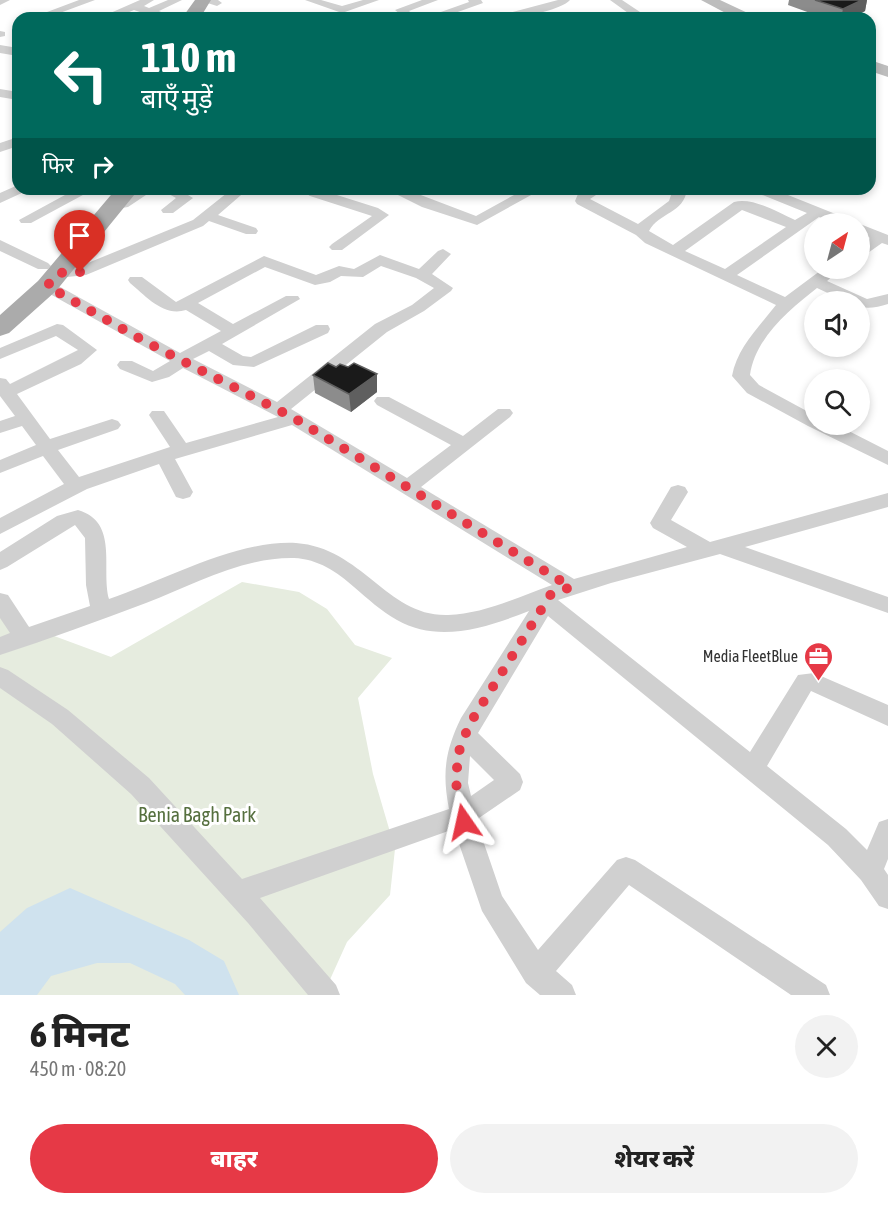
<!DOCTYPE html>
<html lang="hi">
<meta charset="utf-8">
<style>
body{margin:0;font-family:"Asap Condensed","Noto Sans Devanagari",sans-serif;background:#f2f2f2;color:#222;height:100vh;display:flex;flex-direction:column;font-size:22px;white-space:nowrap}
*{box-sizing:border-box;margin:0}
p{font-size:20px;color:#767676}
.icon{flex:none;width:33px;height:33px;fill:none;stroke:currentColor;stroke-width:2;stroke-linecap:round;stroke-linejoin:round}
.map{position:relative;height:995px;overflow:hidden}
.panel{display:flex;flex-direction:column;background:#fff;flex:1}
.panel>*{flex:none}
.guide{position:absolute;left:12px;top:12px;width:864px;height:183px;border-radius:18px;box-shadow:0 3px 9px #0003;background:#00695c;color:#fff;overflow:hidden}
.needle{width:39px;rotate:36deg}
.tools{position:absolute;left:804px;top:213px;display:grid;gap:12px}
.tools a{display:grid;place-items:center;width:66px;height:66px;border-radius:50%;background:#fff;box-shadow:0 3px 9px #0003;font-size:30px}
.pin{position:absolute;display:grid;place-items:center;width:51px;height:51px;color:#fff;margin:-62px -26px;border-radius:50% 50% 50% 0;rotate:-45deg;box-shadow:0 0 6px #0007}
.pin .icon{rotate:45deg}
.me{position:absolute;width:66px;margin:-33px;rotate:349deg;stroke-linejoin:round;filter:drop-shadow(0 0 4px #0008)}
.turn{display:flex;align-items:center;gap:21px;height:126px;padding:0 30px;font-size:27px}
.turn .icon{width:78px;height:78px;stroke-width:2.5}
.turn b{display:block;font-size:42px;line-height:51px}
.then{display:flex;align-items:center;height:57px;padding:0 30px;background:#0003;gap:12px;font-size:22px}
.round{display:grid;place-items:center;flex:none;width:63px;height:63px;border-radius:32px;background:#f2f2f2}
.overview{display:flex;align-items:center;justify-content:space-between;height:102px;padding:0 30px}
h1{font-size:36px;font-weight:800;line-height:45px}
.primary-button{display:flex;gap:12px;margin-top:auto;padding:12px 30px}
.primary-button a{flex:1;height:69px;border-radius:36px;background:#e63946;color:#fff;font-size:24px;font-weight:800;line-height:69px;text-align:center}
.primary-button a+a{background:#f2f2f2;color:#222}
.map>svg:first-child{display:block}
.green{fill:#e6ecdf}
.water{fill:#cfe2ee}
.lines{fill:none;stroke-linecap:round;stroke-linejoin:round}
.minor{fill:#d0d0d0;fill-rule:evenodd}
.secondary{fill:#bdbdbd;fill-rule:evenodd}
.primary{fill:#ababab;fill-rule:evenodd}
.wall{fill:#8c8c8c}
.shaded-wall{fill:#5f5f5f}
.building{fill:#1a1a1a;stroke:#5f5f5f;stroke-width:1.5}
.route{stroke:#e63946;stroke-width:10;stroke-dasharray:0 18}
.labels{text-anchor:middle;stroke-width:6;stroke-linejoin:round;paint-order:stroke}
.poi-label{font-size:16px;fill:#333;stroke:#fff;text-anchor:end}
.near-park-label{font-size:20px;fill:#56703f;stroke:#fff}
</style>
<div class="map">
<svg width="888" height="995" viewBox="0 0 888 995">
<rect width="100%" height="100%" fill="#fff"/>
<path class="green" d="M242,582L299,592L327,609L355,645L392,658L358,698L373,774L395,849L390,895L347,942L323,995H0V616L111,657Z"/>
<path class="water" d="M70,888L189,940L224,961L239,995H185L175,984L130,963H97L51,976L37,995H0V932L27,908Z"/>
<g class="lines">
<path class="minor" d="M0,0H10L0,5Z
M79,0H95L49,17H41L39,15Z
M140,0H154L144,6L149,8L168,0H182L159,11L174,18H157L134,10L115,18H99Z
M198,0H218L222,3L217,6Z
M305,0H321L342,6L363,0H379L342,13Z
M422,0H438L409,11L418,18H405L395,10Z
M468,0H481L483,3L441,18H424L469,2Z
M558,0H570C560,11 514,20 499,17L501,15Z
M610,0H622L649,18H635Z
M0,31L5,32V36L0,37Z
M0,45L18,48V56L0,53Z
M0,89L18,92V100L0,97Z
M18,137V146L0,152V143Z
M18,185V189H26L24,192L0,203V193Z
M76,189H94L31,223H21L19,220Z
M138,189H155L128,207L116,209L109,205Z
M160,189H178L193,198L173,213H163L161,210L176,198Z
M232,189H248L218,215L256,228L258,231L256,234H246L209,221L203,226L86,275L58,278L50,273L58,268L78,267L193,220Z
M299,189H318L378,208L389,215L342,250H332L329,247L332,244L372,216L310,196Z
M386,189H405L476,216L525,189H542L477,225L422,207Z
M587,189H605L590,199L638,224L669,201L673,189H687C684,214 659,212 649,231L673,245L734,202C754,197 778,213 795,220L807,213L755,192L753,189H773L853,221L855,224H834L819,217L737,275L785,297L824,268H842L827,281L867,299L888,294V304C878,307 870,309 860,307V302H847L817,288C790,309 755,338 750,375L759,385L814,415V424H835L888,451V465L808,426L747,393L732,376C737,348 759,327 776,305L645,243L636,235L577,204L575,201L578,194ZM742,210L786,227L725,269L685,251Z
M860,224L888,235V245L882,243L865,255L860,256V245L870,238L860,233Z
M0,240L48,263L51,266L48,269H38L0,251Z
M443,249L451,254L432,274L453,288L451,291L424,311L387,332L291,409L407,478L451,445L377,405L374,401L377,397H389L463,436L498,409H510L513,413L510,417L421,487L574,579L687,547L653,528L650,523L671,487L678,485L685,487L688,492L671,520L710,542L888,493V507L745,547L888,597V613L720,554L611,583L558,600L750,752L798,675L814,673L888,705V726L811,691L767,766L846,829L867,850L879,822L888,819V859L884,869L888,875V909L879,906L861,880L828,845L548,616L478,733L520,774L523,782L520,790L476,820L502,896L538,950L617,860L626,857L635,860L826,985L830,995H791L629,885L556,971L572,985L576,995H540L526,983L482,911L454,829L260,898L336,985L340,995H308L248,923L131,794L52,724L0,688V667L8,670L68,710L149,778L242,879L449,809C442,773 445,751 461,718L529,611C488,627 439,644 397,620C381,611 368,599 354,587C337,572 318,559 294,558C242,557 193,585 146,603C98,621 49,639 0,655V637L10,633L0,618V593L8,595L29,627L90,606L86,585L85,538L75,525L7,567L0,570V552L57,516L78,510C119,522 101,568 109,599C166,580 235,540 296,543C363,548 387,617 448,615C484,614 518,597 552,585L292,425L175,459L193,492L190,497L183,499L176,497L159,464L87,489L0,534V518L64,484L43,456L0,473V460L36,445L22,426L0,433V421L15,416L0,396V378L6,379L10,384L78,350L56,336L0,359V348L57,324L63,325L97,350L81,364L17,394L50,439L112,419L118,421L121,425L118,429L58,450L79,477L170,447L149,415L152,411H164L186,443L278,417L183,368L169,377L152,382L120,369L117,365L120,361H132L153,371L170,361L41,289L39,286L41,283H53L180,353L221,331L186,310C163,317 146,296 130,283L128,280L130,277H142L176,302L264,256L316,275L339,266L354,269L380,255L419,269L438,251ZM381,266L416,278L434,288L412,305L375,324L277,402L193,359L209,351L233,365L254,367L328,333L330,329L328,325H316L251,357L243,356L222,344L300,299L298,296H286L233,324L198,303L265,267L315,285L330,282L341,276L363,277ZM470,756L494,780L471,796L468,783Z"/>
<path class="secondary" d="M701,0H720L752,15L755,18H735Z
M870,60L888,66V77L870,71Z"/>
<path class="primary" d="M195,0H211L200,18H182Z
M116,189H139L56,291L9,333L0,336V315L38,281Z"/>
</g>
<path class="wall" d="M789,0H867L865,11L851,18H824L788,5Z
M336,367H348L377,374V392L351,412L315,393L313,375Z"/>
<path class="shaded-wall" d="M862,0H867L865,11L851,18H841L843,9Z
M377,374V392L351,412L349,394Z"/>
<path class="building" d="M815,0H862L843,9Z
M328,363L336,367L340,364L348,367L354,363L377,374L349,394L313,375Z"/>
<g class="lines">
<path class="route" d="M80,272L58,273L47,286L144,341L294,418L571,587L551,594L469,725L458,754L456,783L464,822"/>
</g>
<defs>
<symbol id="office-pin" viewBox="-11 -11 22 30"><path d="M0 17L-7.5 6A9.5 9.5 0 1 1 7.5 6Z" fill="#e63946" stroke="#fff"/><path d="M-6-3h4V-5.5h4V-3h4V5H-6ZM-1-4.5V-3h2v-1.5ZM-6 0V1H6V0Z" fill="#fff"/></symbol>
</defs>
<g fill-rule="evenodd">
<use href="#office-pin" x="802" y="640" width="33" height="45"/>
</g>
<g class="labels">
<g class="poi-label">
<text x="798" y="662">Media FleetBlue</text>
</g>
<g class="near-park-label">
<text x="197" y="822">Benia Bagh Park</text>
</g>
</g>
</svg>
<div class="tools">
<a><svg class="needle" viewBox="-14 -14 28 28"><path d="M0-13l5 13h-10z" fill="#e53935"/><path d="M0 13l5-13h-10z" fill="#767676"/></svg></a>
<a><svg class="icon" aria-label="sound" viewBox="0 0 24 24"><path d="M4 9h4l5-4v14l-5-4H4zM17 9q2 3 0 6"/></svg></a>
<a><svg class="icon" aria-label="search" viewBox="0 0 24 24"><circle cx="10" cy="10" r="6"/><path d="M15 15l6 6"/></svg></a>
</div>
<div class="pin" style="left:80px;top:272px;background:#d93025"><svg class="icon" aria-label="arrive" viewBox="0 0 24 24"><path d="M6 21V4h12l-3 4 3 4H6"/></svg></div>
<svg class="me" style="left:464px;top:822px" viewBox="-20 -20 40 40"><path d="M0-17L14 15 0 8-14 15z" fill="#e63946" stroke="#fff" stroke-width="4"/></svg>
<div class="guide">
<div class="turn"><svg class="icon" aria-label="left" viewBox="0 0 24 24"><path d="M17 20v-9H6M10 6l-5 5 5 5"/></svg><div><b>110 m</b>बाएँ मुड़ें</div></div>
<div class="then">फिर<svg class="icon" aria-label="right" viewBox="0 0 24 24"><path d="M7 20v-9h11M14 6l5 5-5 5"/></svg></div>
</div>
</div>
<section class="panel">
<div class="overview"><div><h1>6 मिनट</h1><p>450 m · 08:20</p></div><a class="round"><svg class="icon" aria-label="close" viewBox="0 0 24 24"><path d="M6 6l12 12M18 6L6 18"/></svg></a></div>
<div class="primary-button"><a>बाहर</a><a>शेयर करें</a></div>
</section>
